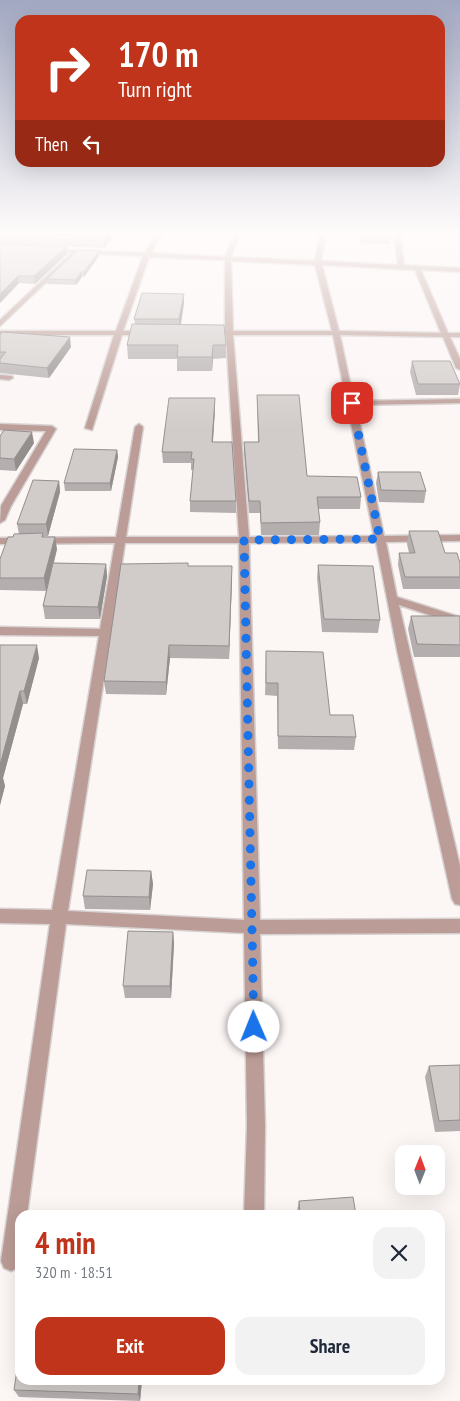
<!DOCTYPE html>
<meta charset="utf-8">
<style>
body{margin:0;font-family:"PT Sans Narrow",sans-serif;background:#f2f2f3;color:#1f2937;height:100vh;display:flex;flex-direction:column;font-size:19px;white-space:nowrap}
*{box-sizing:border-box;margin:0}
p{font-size:16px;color:#747a83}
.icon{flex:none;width:28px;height:28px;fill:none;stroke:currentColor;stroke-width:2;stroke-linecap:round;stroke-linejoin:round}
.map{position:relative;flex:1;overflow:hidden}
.sheet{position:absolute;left:15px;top:1210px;width:430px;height:175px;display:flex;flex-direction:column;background:#fff;border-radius:15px;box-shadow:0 5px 20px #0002}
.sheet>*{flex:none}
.guide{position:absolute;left:15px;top:15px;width:430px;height:152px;border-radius:15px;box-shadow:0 5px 20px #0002;background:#bf341b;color:#fff;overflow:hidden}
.needle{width:32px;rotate:1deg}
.fabs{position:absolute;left:395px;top:1145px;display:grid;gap:10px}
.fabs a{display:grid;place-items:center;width:50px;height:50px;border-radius:10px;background:#fff;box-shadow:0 5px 20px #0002;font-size:25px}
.pin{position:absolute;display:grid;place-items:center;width:42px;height:42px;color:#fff;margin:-21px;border-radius:10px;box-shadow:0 2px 8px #0006}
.me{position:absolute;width:55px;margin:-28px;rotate:359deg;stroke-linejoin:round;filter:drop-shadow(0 0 4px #0008)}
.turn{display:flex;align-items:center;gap:18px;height:105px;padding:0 20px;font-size:22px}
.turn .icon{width:65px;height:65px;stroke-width:2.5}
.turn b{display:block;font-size:35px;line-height:42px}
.then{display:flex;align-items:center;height:48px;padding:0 20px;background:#0003;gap:10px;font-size:19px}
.round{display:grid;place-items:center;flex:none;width:52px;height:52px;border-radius:15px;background:#f2f2f3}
.head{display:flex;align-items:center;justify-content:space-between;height:85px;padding:0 20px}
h1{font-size:30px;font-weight:800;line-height:38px;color:#bf341b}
.button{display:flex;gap:10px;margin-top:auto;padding:10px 20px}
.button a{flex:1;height:58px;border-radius:15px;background:#bf341b;color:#fff;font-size:20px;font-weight:800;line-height:58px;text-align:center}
.button a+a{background:#f2f2f3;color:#1f2937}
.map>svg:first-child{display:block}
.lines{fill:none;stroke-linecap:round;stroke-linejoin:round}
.minor-casing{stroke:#d7d1d1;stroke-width:3}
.minor{fill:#bb9c96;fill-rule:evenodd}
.wall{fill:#b4afae}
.shaded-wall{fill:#928f8d}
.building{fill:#d1ccca;stroke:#928f8d}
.route{stroke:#1a73e8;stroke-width:9;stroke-dasharray:0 16.2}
</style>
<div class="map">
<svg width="460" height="1401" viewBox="0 0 460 1401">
<rect width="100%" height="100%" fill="#fcf6f5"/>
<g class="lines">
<defs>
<path id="minor" d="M156,234H162L151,253L225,257L234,234H240L231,257L315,261L320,234H326L321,261L398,265L394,234H400L404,265L460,268V272L421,270L448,333H460V337H450L460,359V370L456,368L443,337L340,335L354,401L460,399V403L356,405L384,536L460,535V541L386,542L397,597L460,617V625L399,605L460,866V905L455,904L452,899L397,650L376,542L249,543L260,920L460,919V933L260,934L265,1126L264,1215H244L247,1126L244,933L66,924L27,1215H20V1264L18,1268L11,1271L4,1268L1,1261L50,924L0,923V909L52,910L99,636L0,635V627L100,629L115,543L0,544V538L116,537L135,427L139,424L143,427L126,537H239L226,335L217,333L225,331V260L149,257L123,331H146L150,333L146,335H122L92,430L85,428L114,335H0V331H116L143,256L77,253L0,326V320L71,253L51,252L49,249L145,253ZM231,261L315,265L332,331H233ZM322,265L415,270L441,333L339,331ZM233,335H333L374,536L249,537ZM125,543H239L244,920L68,911Z
M0,375L12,376L13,378L9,380L0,379Z
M0,424L52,426L56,429L11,506L5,520L0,523L1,506L46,431L0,430Z"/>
</defs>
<use href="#minor" class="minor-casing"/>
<use href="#minor" class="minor"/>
</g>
<path class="wall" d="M0,234H111L112,238L104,248L0,244Z
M346,234H390V244L360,243L359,234Z
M0,244L67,254L35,284L19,283L0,303Z
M99,251V256L84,277H82L76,285L47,284V279Z
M184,294V303L181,324L226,345V358L213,359L212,371H177V359H128L127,345L135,324L134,319Z
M0,335L71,347L49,378L0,373Z
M412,361L460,384L458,395H416L410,372Z
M257,395L307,476L361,497L360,509H318L320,522L319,535H261L260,513H249L244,453V442H258Z
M215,398V409L213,442L236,501V513L190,512V501L193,470H191V463H163L162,452Z
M0,436L34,443L16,471L0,470Z
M117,450L118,457L111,491H65L64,483Z
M378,472L426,491L424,503L379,502L376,483Z
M59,481L60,492L48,536H43L44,537L57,549L54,563L106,564L107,576L100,619H45L43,606L46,591L0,590V559L13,537L19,534L17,524Z
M409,531L460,563V589H403L398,565L399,553H409L407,544Z
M318,565L380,620L378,633L322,632L317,578Z
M188,566L232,578L229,659L170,658L166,695L106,694L104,681Z
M411,616H460V657H414L408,629Z
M0,645L39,658L27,704H23L3,778L5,786L0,805Z
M266,651L330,715L356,737L354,750L278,749L277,696L265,695Z
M151,871L153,884L150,910L85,909L83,896Z
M173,932L174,944L171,998H125L123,986Z
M460,1065V1131L435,1132L425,1077L429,1066Z
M299,1201L356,1215H298L297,1211Z
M20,1380H142L140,1401L19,1397L14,1390Z"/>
<path class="shaded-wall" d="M109,234H111L112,238L104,248V241Z
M66,247L67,254L35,284L34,276Z
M99,251V256L84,277V272Z
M81,272L82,277L76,285V280Z
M18,276L19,283L0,303V294Z
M184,294V303L180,329L179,319Z
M70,337L71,347L49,378L47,368Z
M213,345V359L212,371V357Z
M215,398V409L212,453V442Z
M32,432L34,443L16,471L14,459Z
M117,450L118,457L111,491L110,483Z
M59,481L60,492L48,536L46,524Z
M55,537L57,549L46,591L44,578Z
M106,564L107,576L100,619L98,607Z
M232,566V578L229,659V646Z
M37,645L39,658L27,704L24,691Z
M169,645L170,658L166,695V682Z
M20,691L23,704L3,778L5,786L0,805V765Z
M151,871L153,884L150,910L149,897Z
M173,932L174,944L171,998L170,986Z
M139,1380H142L140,1401L138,1394Z"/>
<path class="building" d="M0,234H109L104,241L0,237Z
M360,234H390L391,238L360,237Z
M0,244L66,247L34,276H18L0,294Z
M78,250L99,251L84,272H81L76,280L47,279Z
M142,293L184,294L179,319H134Z
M132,324L224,325L226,345H213L212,357H177L178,345H127Z
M2,332L70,337L47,368L0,363V359L6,352H0V335Z
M412,361H450L460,384H418Z
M257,395H299L307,476L357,477L361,497H317L320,522L261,523L260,501H249L244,442H259Z
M169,398H215L212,442H232L236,501H190L194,459H191L192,452H162Z
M4,430L32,432L14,459L0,458V436Z
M74,449L117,450L110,483H64Z
M378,472H420L426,491L381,490Z
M33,480L59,481L46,524H17Z
M409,531H438L445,553H457L460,563V577H405L399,553H415Z
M43,533L42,537H55L44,578H0V559L8,537H13L14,534Z
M53,563L106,564L98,607L43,606Z
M188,563V566H232L229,646L169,645L166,682L104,681L121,564Z
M318,565L373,566L380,620L324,619Z
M411,616H460V645L417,644Z
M0,645H37L24,691H20L0,765Z
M266,651L323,652L330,715H353L356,737L278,736V683H266Z
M87,870L151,871L149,897L83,896Z
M128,931L173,932L170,986H123Z
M460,1065V1120L439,1121L429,1066Z
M353,1197L356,1215H300L299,1201Z
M20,1349V1380H139L138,1394L14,1390Z"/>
<linearGradient id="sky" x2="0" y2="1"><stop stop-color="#a2a8c2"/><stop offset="0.54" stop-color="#fefbfa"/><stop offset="1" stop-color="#fefbfa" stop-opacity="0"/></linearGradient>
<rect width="460" height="430" fill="url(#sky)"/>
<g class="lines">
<path class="route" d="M254,1027L244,540L380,539L352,403"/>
</g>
</svg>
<div class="fabs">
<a><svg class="needle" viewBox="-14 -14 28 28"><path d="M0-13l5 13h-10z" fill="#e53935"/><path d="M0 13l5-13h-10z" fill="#747a83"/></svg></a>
</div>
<div class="pin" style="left:352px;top:403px;background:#d93025"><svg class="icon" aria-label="arrive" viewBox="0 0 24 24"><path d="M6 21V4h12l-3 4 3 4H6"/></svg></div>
<svg class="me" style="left:254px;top:1027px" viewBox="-20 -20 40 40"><circle r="19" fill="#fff"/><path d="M0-13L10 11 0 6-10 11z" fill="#1a73e8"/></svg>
<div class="guide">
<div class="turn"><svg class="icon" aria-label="right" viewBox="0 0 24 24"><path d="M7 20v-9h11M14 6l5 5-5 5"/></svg><div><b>170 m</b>Turn right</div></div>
<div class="then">Then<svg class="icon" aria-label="left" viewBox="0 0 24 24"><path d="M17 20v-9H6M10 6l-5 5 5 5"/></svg></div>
</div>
<section class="sheet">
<div class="head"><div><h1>4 min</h1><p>320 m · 18:51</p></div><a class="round"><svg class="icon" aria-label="close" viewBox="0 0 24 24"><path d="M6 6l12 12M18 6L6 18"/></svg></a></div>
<div class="button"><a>Exit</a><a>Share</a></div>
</section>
</div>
